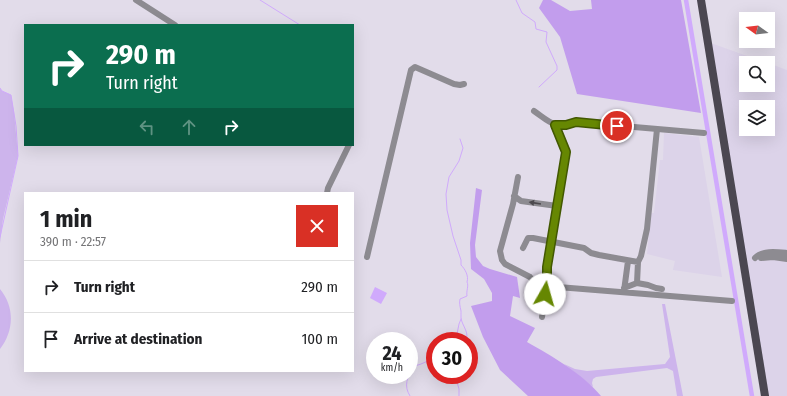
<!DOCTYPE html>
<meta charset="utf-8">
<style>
body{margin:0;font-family:"Fira Sans Condensed",sans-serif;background:#f6f6f6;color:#202124;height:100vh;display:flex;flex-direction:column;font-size:15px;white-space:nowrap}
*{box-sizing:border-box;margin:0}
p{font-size:13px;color:#757577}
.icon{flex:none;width:22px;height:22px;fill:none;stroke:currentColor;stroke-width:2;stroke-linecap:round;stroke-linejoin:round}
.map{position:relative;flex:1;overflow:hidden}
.panel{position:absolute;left:24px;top:192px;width:330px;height:180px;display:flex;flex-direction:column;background:#fff;border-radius:0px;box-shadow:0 4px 16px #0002}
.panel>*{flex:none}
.guide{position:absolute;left:24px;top:24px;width:330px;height:122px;border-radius:0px;box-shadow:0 4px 16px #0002;background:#0b6e4f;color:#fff;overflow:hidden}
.needle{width:26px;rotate:285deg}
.controls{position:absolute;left:739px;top:12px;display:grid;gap:8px}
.controls a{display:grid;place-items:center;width:36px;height:36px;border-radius:0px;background:#fff;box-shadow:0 4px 16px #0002;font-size:20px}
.speed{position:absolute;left:366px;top:332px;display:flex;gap:8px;font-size:20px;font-weight:700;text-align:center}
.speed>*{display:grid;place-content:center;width:52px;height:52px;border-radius:50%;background:#fff;box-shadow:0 4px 16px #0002;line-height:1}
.speed small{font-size:10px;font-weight:400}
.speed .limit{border:6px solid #d22;background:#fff;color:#111}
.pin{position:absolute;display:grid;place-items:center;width:34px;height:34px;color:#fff;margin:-17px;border:2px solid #fff;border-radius:50%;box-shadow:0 1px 4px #0007}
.me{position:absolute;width:44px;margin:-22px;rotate:7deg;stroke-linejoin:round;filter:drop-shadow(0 0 3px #0008)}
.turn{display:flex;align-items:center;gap:14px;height:84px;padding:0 16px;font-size:18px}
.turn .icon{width:52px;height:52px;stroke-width:2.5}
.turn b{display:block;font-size:28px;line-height:34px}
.lanes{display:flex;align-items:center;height:38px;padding:0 16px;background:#0003;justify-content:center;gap:20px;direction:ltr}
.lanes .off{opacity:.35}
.round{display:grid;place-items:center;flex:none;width:42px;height:42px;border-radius:0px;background:#f6f6f6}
.summary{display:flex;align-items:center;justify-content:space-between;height:68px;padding:0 16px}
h1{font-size:24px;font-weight:700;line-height:30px}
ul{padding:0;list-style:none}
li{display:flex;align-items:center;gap:12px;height:52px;padding:0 16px;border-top:1px solid #e0e0e0}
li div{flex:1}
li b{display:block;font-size:15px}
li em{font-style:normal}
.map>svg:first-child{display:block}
.built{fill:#dcd3e9;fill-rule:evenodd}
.green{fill:#cdb4ec}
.forest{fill:#c29ded}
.water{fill:#d0aafc}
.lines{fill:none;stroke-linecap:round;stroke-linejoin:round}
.stream{stroke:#d0aafc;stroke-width:1}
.canal{stroke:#d0aafc;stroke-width:4.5}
.minor{stroke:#8d8b91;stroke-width:6}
.major{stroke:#4b4751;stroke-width:8}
.oneway{fill:#4c494e}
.route-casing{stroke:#425801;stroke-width:10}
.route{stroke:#668702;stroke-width:7}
</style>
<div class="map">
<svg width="787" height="396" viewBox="0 0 787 396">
<rect width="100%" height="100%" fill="#e2dcea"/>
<path class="built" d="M708,42L767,63H746V85H768V63L787,70V396H769ZM746,107H768V129H746Z
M664,133L699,137L722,277L673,270L675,261L647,254L651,213H654L660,160H663Z"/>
<path class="green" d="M0,88L2,91L11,95L14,112L18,156L3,219L0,243Z
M0,289C15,307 14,331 0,349Z
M662,304H665L683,396H677L673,371L667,368L596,377L593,379L592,383L593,387L564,364L575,369L587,371L665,364L670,357Z"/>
<path class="forest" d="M543,0H551L570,11L592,9L591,0H681L701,113L577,94L560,37L539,8Z
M476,188L482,190L475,245L476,257L483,266L490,269L517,277L520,298L513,296L510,316L535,328L527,342C552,356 583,374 601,396H528L500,370L483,337L471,306L492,301V293L484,279L471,269L470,243Z"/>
<path class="water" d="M375,287L387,293L381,304L370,298Z"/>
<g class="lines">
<path class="stream" d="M260,0L300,25
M516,0L522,13L535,22L536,29L547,32L546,42L557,66V70L539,87
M0,88L2,91L11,95L16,126L18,156L0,237
M460,139L463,148L459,161L449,177L446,194L447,210L453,236L461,260V265C465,269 469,276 467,282C469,286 466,291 467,296L460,299C459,303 460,306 461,311C461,313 461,315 461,318C462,326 471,334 465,341
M452,341L457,334L459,324L461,319
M455,375L459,389V396
M410,396C403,385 408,378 412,367L421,364L430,360L434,359L435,357"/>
<path class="canal" d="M686,0L752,396"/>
<path class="minor" d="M136,0L175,25
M534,111C551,123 554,129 576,122L704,133
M555,125L566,152L547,267V278L550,285L558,287L732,301
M518,177L513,204L500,251L502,260L505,264L530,277L534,282L546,284
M327,193L328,188L349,145
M514,196L521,201L557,206
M523,248L528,238H533L584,248L591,253L599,255L638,262L641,256L647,229L657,129
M367,257L411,70L415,67L454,84L460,85L464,84
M755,258C762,250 777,252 787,253
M761,258L773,257L787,259
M637,283L638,262
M624,288L637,283L648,285L656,288L662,289
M624,291L628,261
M542,317L544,304L546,284L550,285"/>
<path class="major" d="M701,0L765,396"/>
</g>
<defs><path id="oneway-solid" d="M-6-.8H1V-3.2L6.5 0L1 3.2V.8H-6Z"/></defs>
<use class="oneway" href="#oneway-solid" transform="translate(535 203) rotate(-171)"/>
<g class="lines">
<defs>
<path id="route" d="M545,294L546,284L550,285L547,278V267L566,152L555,125H566L576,122L617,126"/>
</defs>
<use href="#route" class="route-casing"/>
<use href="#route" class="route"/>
</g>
</svg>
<div class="controls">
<a><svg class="needle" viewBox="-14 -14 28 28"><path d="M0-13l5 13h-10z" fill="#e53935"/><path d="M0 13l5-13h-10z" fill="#757577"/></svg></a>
<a><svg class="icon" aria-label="search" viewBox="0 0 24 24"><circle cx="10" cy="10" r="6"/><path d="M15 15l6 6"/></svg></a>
<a><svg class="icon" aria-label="layers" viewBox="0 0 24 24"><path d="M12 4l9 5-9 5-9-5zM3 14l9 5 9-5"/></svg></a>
</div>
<div class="speed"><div>24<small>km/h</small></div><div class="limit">30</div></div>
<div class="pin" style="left:617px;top:126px;background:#d93025"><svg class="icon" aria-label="arrive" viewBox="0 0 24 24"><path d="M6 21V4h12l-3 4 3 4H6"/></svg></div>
<svg class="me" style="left:545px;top:294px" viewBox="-20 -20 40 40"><circle r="19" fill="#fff"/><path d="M0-13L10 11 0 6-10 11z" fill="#668702"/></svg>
<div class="guide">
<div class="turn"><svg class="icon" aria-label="right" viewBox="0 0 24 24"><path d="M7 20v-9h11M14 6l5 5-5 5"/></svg><div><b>290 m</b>Turn right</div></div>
<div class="lanes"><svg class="icon off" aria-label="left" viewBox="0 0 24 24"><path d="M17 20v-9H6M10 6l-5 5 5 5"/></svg><svg class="icon off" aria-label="ahead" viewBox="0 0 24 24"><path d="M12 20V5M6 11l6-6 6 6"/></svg><svg class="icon" aria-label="right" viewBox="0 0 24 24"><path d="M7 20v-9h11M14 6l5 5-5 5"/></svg></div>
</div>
<section class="panel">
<div class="summary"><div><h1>1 min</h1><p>390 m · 22:57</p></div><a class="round" style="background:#d93025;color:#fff"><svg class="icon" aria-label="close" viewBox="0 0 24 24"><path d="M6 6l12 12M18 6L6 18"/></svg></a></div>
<ul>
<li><svg class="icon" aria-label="right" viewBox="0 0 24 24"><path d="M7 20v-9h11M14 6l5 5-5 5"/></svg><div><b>Turn right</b></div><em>290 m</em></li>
<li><svg class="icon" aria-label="arrive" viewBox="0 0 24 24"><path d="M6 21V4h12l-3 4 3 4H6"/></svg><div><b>Arrive at destination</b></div><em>100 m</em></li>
</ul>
</section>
</div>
